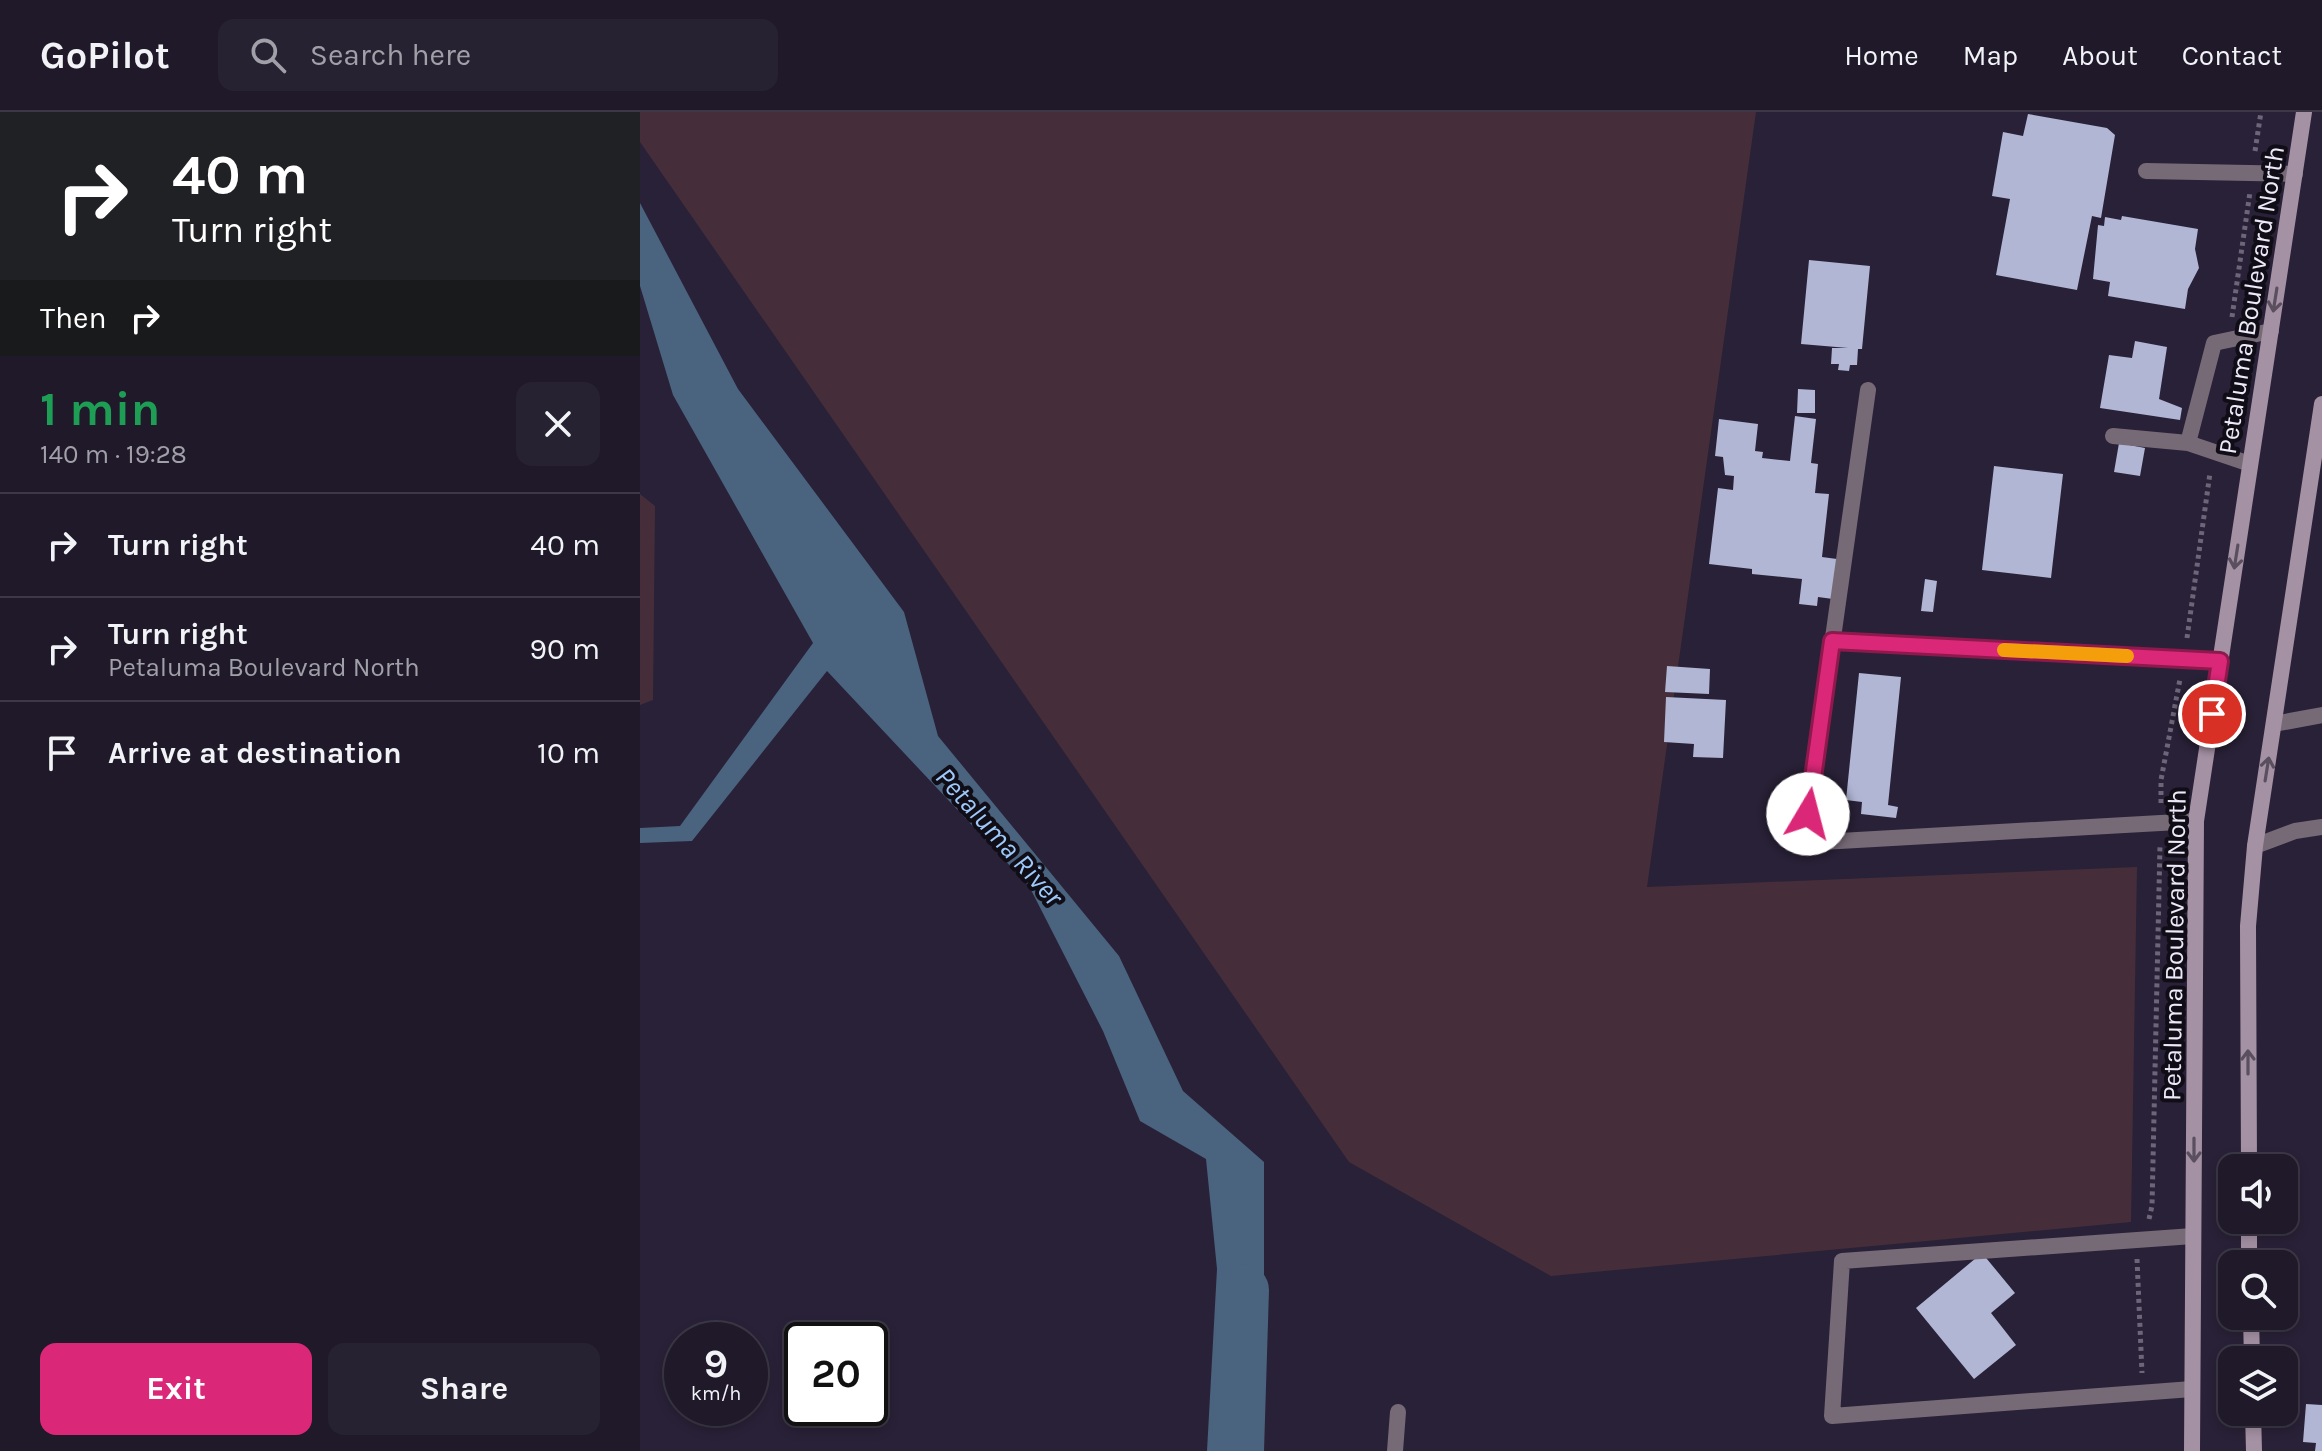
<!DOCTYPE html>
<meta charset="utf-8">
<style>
body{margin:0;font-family:Karla,sans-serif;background:#272231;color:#f1f3f6;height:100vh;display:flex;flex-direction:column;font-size:30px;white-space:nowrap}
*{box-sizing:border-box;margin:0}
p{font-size:26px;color:#a1a0a8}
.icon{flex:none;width:44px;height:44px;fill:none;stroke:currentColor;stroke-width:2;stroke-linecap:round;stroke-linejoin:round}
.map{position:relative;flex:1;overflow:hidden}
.side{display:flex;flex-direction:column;background:#1f1929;width:640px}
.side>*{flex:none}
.guide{background:#202124;color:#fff;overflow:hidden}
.tools{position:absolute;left:1578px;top:1042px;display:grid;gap:16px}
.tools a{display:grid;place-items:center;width:80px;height:80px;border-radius:16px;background:#1f1929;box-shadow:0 4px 12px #0003,0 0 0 2px #3c3846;font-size:40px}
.speed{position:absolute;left:24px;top:1210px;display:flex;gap:16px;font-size:40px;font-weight:700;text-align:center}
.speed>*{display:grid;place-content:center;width:104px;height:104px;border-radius:50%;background:#1f1929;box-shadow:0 4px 12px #0003,0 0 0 2px #3c3846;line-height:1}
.speed small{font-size:20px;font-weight:400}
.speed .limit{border:4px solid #111;border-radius:12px;background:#fff;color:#111}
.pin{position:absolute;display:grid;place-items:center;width:68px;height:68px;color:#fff;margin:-34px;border:4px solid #fff;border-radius:50%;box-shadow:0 2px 8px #0007}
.me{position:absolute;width:88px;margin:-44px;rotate:8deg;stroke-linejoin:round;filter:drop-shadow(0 0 6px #0008)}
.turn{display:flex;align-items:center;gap:28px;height:168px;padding:0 40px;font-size:36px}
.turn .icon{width:104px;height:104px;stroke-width:2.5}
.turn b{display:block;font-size:56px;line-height:68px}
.then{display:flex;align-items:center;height:76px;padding:0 40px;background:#0003;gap:16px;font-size:30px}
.round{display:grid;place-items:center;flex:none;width:84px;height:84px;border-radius:16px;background:#272231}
.summary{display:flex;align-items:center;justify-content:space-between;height:136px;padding:0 40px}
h1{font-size:48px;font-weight:700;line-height:60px;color:#1e9e55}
.button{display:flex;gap:16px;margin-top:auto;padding:16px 40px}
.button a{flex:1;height:92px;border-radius:16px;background:#db2777;color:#fff;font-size:32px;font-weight:700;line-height:92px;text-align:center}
.button a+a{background:#272231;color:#f1f3f6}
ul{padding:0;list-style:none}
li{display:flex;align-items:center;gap:24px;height:104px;padding:0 40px;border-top:2px solid #3c3846}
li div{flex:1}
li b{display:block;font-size:30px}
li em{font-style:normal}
header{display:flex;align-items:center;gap:48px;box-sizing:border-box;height:112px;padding:0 40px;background:#1f1929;border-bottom:2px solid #3c3846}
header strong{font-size:38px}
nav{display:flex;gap:44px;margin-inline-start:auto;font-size:28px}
.search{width:560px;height:72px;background:#272231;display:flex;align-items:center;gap:20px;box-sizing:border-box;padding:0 28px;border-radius:16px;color:#a1a0a8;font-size:30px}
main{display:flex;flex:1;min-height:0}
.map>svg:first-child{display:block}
.green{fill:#452e39}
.water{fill:#4a637e}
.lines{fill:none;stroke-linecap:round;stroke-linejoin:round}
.river{stroke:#4a637e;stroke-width:52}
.building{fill:#b0b6d4}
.path{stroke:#6d6679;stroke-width:5;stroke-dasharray:4 4;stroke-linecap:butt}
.lane{stroke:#766a76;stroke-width:16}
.secondary{stroke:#a491a4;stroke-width:16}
.oneway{stroke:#5a4f5e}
.route-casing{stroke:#8e194d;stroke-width:20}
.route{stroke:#db2777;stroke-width:14}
.slow{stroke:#f59e0b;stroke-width:14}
.labels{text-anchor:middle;stroke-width:8;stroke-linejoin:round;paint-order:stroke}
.street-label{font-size:26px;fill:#eee9f8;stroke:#100d17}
.water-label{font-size:28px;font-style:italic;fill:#9dc9fa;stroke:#100d17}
</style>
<header>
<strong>GoPilot</strong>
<div class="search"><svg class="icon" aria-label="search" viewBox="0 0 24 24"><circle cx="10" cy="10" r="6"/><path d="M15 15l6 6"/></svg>Search here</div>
<nav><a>Home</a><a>Map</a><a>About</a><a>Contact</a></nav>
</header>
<main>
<section class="side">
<div class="guide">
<div class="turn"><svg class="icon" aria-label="right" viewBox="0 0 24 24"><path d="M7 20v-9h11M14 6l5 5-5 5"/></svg><div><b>40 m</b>Turn right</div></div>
<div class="then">Then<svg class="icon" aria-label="right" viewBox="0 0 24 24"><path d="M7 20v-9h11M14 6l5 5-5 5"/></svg></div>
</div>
<div class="summary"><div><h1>1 min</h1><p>140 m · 19:28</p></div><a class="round"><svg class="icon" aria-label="close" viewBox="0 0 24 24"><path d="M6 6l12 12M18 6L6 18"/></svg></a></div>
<ul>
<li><svg class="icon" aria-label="right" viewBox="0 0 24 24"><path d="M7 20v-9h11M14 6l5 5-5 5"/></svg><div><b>Turn right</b></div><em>40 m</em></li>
<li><svg class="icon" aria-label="right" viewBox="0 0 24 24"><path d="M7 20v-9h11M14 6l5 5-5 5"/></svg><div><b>Turn right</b><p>Petaluma Boulevard North</p></div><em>90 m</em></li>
<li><svg class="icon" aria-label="arrive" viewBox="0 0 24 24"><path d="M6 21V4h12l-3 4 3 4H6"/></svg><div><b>Arrive at destination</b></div><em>10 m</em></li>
</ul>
<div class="button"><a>Exit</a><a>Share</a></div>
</section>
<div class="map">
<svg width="1682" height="1339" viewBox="0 0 1682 1339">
<rect width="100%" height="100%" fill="#292137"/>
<path class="green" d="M0,0H1116L1007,775L1497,755L1491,1110L911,1164L709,1050L0,30Z
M0,382L15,394L13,588L0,593Z"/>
<path class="water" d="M0,91L98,277L264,500L298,624L479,844L543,979L624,1050V1175L588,1290L595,1339H567L577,1157L566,1047L500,1009L463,919L389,774L187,559L52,729L0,731V716L40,714L173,531L33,283L0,174Z"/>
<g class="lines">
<path class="river" d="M598,1339L603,1178"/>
</g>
<path class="building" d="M1388,2L1467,16L1475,23L1461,106L1452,104L1437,178L1356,163L1370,87L1352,84L1363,20L1383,24Z
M1482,104L1558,117L1555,137L1559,156L1548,177L1545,197L1468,184L1470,170L1453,167L1458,113L1464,114L1465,105L1481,108Z
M1169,148L1230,154L1222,237H1218L1217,253H1210L1209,259L1198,258L1199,252H1191L1192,236H1208L1161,232Z
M1495,229L1527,235L1519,287L1542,296L1540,308L1460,296L1469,243L1492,246Z
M1158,277L1175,278V301H1157Z
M1155,304L1176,307L1171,351L1178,352L1175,381L1189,382L1182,445L1197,447L1193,487L1178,485L1177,494L1159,492L1162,467L1112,462V457L1069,452L1078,376L1093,378L1094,364L1085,363L1083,345L1075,344L1079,307L1118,312L1115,339L1123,340L1122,346L1150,349Z
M1479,331L1505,336L1500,364L1474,360Z
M1354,354L1423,362L1411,466L1342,458Z
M1285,467L1297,469L1293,500L1281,499Z
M1027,554L1070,557L1069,582L1025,580Z
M1219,561L1261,565L1248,693L1258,695L1256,706L1221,702L1222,690L1206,688Z
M1026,585L1086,588L1083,646L1053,645L1054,632L1024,630Z
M1342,1141L1375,1181L1351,1201L1376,1233L1334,1267L1276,1196Z
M1666,1292L1682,1293V1339H1675L1676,1331L1663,1330Z"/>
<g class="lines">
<path class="path" d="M1615,39L1621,0
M1592,205L1610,80
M1547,526L1570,361
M1521,691V668L1540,567
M1509,1107L1512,1094L1520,733
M1497,1147L1502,1261"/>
<path class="lane" d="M1506,59L1655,62
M1228,278L1164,731L1556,709
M1473,324L1548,331
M1610,352L1548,331L1574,231L1631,219
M1192,529L1580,549
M1634,612L1682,603
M1615,734L1655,719L1682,715
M1552,1277L1192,1304L1202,1149L1553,1124
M755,1339L758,1300"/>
<path class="secondary" d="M1609,1056L1608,814L1615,734L1682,292
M1609,1108V1152
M1611,1204L1612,1248
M1613,1300L1614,1339
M1552,1339L1556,709L1664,0"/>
</g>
<defs><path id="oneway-shaft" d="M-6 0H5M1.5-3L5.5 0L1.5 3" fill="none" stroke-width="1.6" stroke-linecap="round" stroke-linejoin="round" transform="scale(2)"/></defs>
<g class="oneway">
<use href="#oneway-shaft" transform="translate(1635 188) rotate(99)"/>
<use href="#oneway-shaft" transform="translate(1596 445) rotate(99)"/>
<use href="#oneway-shaft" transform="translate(1627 657) rotate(-81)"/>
<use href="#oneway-shaft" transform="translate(1608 950) rotate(-90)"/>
<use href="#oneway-shaft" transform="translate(1554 1038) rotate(90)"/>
</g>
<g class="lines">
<defs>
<path id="route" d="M1168,702L1192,529L1580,549L1572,602"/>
</defs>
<use href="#route" class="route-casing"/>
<use href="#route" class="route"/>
<path class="slow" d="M1364,538L1487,544"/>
</g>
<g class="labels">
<g class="street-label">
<text transform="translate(1611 188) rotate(-81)" y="9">Petaluma Boulevard North</text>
<text transform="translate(1534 833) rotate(-89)" y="9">Petaluma Boulevard North</text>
</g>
<g class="water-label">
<text transform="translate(360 724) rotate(48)" y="10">Petaluma River</text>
</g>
</g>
</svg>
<div class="tools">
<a><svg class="icon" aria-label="sound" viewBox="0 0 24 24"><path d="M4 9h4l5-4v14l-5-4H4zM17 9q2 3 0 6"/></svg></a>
<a><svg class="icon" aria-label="search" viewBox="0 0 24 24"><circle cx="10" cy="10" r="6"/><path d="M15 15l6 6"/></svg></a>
<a><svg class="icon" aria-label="layers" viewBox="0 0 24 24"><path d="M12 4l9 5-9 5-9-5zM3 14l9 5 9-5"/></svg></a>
</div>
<div class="speed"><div>9<small>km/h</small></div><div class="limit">20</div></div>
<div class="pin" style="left:1572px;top:602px;background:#d93025"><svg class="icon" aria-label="arrive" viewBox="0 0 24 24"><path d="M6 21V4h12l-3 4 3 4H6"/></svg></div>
<svg class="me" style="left:1168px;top:702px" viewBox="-20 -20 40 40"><circle r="19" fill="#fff"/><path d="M0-13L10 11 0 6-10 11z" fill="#db2777"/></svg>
</div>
</main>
